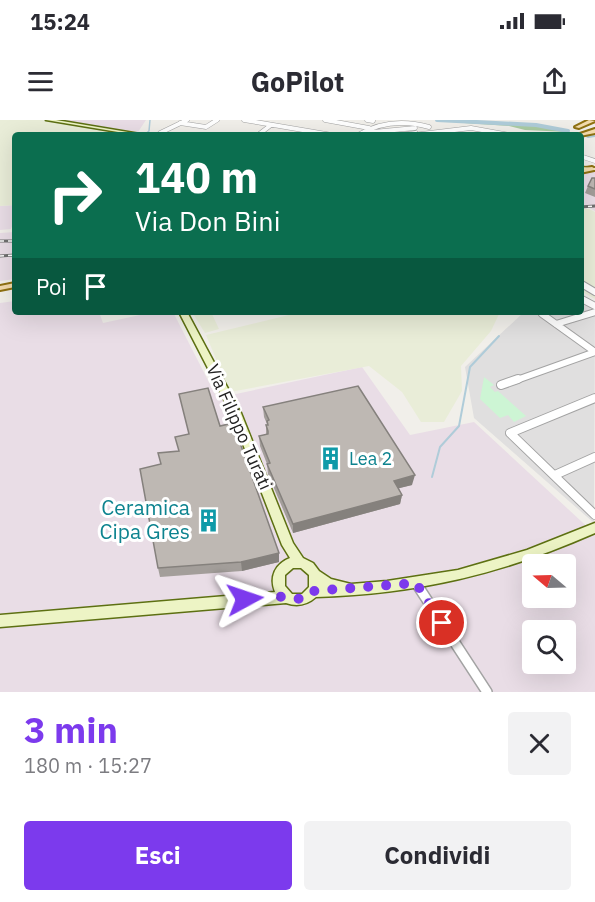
<!DOCTYPE html>
<html lang="it">
<meta charset="utf-8">
<style>
body{margin:0;font-family:"IBM Plex Sans",sans-serif;background:#f2f2f3;color:#2b2b33;height:100vh;display:flex;flex-direction:column;font-size:22px;white-space:nowrap}
*{box-sizing:border-box;margin:0}
p{font-size:20px;color:#7c7c81}
.icon{flex:none;width:33px;height:33px;fill:none;stroke:currentColor;stroke-width:2;stroke-linecap:round;stroke-linejoin:round}
.map{position:relative;height:572px;overflow:hidden}
.sheet{display:flex;flex-direction:column;background:#fff;flex:1}
.sheet>*{flex:none}
.top-card{position:absolute;left:12px;top:12px;width:572px;height:183px;border-radius:6px;box-shadow:0 6px 24px #0002;background:#0b6e4f;color:#fff;overflow:hidden}
.needle{width:39px;rotate:289deg}
.controls{position:absolute;left:522px;top:434px;display:grid;gap:12px}
.controls a{display:grid;place-items:center;width:54px;height:54px;border-radius:6px;background:#fff;box-shadow:0 6px 24px #0002;font-size:30px}
.pin{position:absolute;display:grid;place-items:center;width:51px;height:51px;color:#fff;margin:-26px;border:3px solid #fff;border-radius:50%;box-shadow:0 2px 6px #0007}
.me{position:absolute;width:66px;margin:-33px;rotate:85deg;stroke-linejoin:round;filter:drop-shadow(0 0 4px #0008)}
.turn{display:flex;align-items:center;gap:21px;height:126px;padding:0 24px;font-size:27px}
.turn .icon{width:78px;height:78px;stroke-width:2.5}
.turn b{display:block;font-size:42px;line-height:51px}
.then{display:flex;align-items:center;height:57px;padding:0 24px;background:#0003;gap:12px;font-size:22px}
.round{display:grid;place-items:center;flex:none;width:63px;height:63px;border-radius:6px;background:#f2f2f3}
.overview{display:flex;align-items:center;justify-content:space-between;height:102px;padding:0 24px}
h1{font-size:36px;font-weight:700;line-height:45px;color:#7c3aed}
.button{display:flex;gap:12px;margin-top:auto;padding:12px 24px}
.button a{flex:1;height:69px;border-radius:6px;background:#7c3aed;color:#fff;font-size:24px;font-weight:700;line-height:69px;text-align:center}
.button a+a{background:#f2f2f3;color:#2b2b33}
.status{display:flex;justify-content:space-between;align-items:center;height:42px;padding:0 30px;background:#fff;direction:ltr}
.status svg{height:16px;fill:currentColor}
header{display:flex;justify-content:space-between;align-items:center;height:78px;padding:0 24px;background:#fff;font-size:27px;font-weight:700}
.map>svg:first-child{display:block}
.residential{fill:#e0dfdf}
.industrial{fill:#e9dde6;fill-rule:evenodd}
.farmland{fill:#e9edd8}
.forest{fill:#abcca3}
.park{fill:#cdf5d4}
.lines{fill:none;stroke-linecap:round;stroke-linejoin:round}
.stream-far1{stroke:#afccd9;stroke-width:1.5}
.stream{stroke:#afccd9;stroke-width:2}
.canal{stroke:#afccd9;stroke-width:4}
.street-far3-casing{stroke:#a3a3a3;stroke-width:5}
.street-far2-casing{stroke:#a3a3a3;stroke-width:8}
.street-far1-casing{stroke:#a3a3a3;stroke-width:10}
.street-casing{stroke:#a3a3a3;stroke-width:12}
.secondary-casing{stroke:#5d7012;stroke-width:3}
.primary-casing{stroke:#8f7111;stroke-width:4}
.street-far3{stroke:#fff;stroke-width:4}
.street-far2{stroke:#fff;stroke-width:6}
.street-far1{stroke:#fff;stroke-width:8}
.street{stroke:#fff;stroke-width:9}
.secondary{fill:#edf4c5;fill-rule:evenodd}
.primary{fill:#f3dbad;fill-rule:evenodd}
.rail-casing{stroke:#707070;stroke-width:3}
.rail{stroke:#fff;stroke-width:1.5;stroke-dasharray:4;stroke-linecap:butt}
.wall{fill:#a39e9a}
.shaded-wall{fill:#85817d}
.building{fill:#beb8b3;stroke:#85817d;stroke-width:1.5}
.route{stroke:#7c3aed;stroke-width:10;stroke-dasharray:0 18}
.labels{text-anchor:middle;stroke-width:6;stroke-linejoin:round;paint-order:stroke}
.street-label{font-size:18px;fill:#222;stroke:#fff}
.culture-label{font-size:18px;fill:#0d838f;stroke:#fff;text-anchor:start}
.near-culture-label{font-size:21px;fill:#0d838f;stroke:#fff;text-anchor:end}
</style>
<div class="status"><b>15:24</b><svg viewBox="0 0 49 12"><path d="M0 12V9h3v3zM5 12V6h3v6zM10 12V3h3v9zM15 12V0h3v12zM26 1h20v11H26zM47 4h2v5h-2z"/></svg></div>
<header><svg class="icon" aria-label="menu" viewBox="0 0 24 24"><path d="M4 6h16M4 12h16M4 18h16"/></svg>GoPilot<svg class="icon" aria-label="share" viewBox="0 0 24 24"><path d="M12 15V3M7 8l5-5 5 5M5 13v7h14v-7"/></svg></header>
<div class="map">
<svg width="595" height="572" viewBox="0 0 595 572">
<rect width="100%" height="100%" fill="#f1efea"/>
<path class="residential" d="M581,176L595,184L594,403L474,298L465,247L524,192H580Z"/>
<path class="industrial" d="M60,0H146L138,12Z
M595,50V91L586,86H581L580,53Z
M15,85V99L11,109L0,110V86Z
M15,112V159L0,161V113Z
M15,181V192H99L103,203L154,192H173L217,278L362,247L410,315L474,302L595,414V572H0V183ZM532,444H566V477H532ZM532,510H566V543H532Z"/>
<path class="farmland" d="M0,0H42L130,15H15V85L0,86Z
M581,89H589L595,92V179L581,171Z
M192,192H211L219,209L205,213Z
M301,192H500L491,211L461,246L462,271L444,302H421L402,272L369,246L230,272L206,215Z"/>
<path class="forest" d="M482,1L552,7L568,12L525,10L509,6L464,3Z"/>
<path class="park" d="M484,257L494,265L490,267L495,272L498,271L526,296L514,302L508,295L500,298L480,279Z"/>
<g class="lines">
<path class="stream-far1" d="M144,15L149,11L150,0"/>
<path class="stream" d="M432,357L440,327L459,306L470,247L499,216"/>
<path class="canal" d="M437,0L536,5L568,11
M588,16L595,15"/>
<defs>
<path id="street-far3" d="M244,0L332,15
M325,0L369,8
M367,0L373,1
M180,3L206,7L217,0
M363,13L415,8
M173,15L160,13L187,0
M258,15L271,5
M358,15C380,2 404,0 429,7
M401,15L416,13
M413,15L471,8L510,15
M580,36L595,41"/>
<path id="street-far2" d="M580,163L595,172
M580,178L595,186
M542,194L595,232
M556,204L595,192
M514,261L595,232"/>
<path id="street-far1" d="M501,265L518,259
M595,278L510,313L595,395
M555,355L595,337"/>
<path id="street" d="M416,463L487,572"/>
<path id="secondary" d="M46,0H56L146,15H136Z
M580,47L595,48V50H580Z
M179,192H187L241,293L293,423L303,438L313,443L319,451L331,459L351,464L387,461L458,450L527,430L595,403V413C502,454 417,474 316,477C307,485 297,487 286,483L0,507V495L275,472C269,457 275,444 290,438L282,425L231,293ZM293,448H301L309,455V467L302,474H292L285,466V455Z"/>
<path id="primary" d="M589,0L595,1L579,8L575,7Z
M595,9V13L580,16L577,15Z
M592,47L595,49L594,50L580,53V49Z
M15,163V167L0,170V166Z"/>
</defs>
<use href="#street-far3" class="street-far3-casing"/>
<use href="#street-far2" class="street-far2-casing"/>
<use href="#street-far1" class="street-far1-casing"/>
<use href="#street" class="street-casing"/>
<use href="#secondary" class="secondary-casing"/>
<use href="#primary" class="primary-casing"/>
<use href="#street-far3" class="street-far3"/>
<use href="#street-far2" class="street-far2"/>
<use href="#street-far1" class="street-far1"/>
<use href="#street" class="street"/>
<use href="#secondary" class="secondary"/>
<use href="#primary" class="primary"/>
<defs>
<path id="rail" d="M580,87L595,86
M0,121H15
M0,136L15,135"/>
</defs>
<use href="#rail" class="rail-casing"/>
<use href="#rail" class="rail"/>
</g>
<path class="wall" d="M595,58V77L585,73L588,66Z
M179,274L220,306L279,433V442L242,451L160,457L158,448L161,344L179,331L189,314Z
M263,287L412,365L399,368L402,375L400,384L293,413L268,354L267,344L260,326L259,316L266,315V305L267,304L264,297Z"/>
<path class="shaded-wall" d="M415,355L412,365L392,370L394,361Z
M402,375L400,384L293,413V404Z
M279,433V442L242,451L241,442Z"/>
<path class="building" d="M592,58H595V69L588,66Z
M358,266L415,355L394,361L402,375L293,404L267,344L270,343L259,316L268,314V311L266,305H268L267,301L269,300L263,287Z
M208,268L220,306L233,303L279,433L241,442L158,448L140,349L161,344L158,333L179,331L175,317L189,314L179,274Z"/>
<g class="lines">
<path class="route" d="M245,479L275,476L298,479L310,475L314,471L416,463L442,503"/>
</g>
<defs>
<symbol id="building-bare" viewBox="-9 -9 18 18"><path d="M-4-6H4V6H1V3H-1V6H-4ZM-2.5-4.3h1.7v1.8h-1.7ZM.8-4.3h1.7v1.8H.8ZM-2.5-1h1.7V.8h-1.7ZM.8-1h1.7V.8H.8Z" fill="#0f9aa8" stroke="#fff" stroke-width="2.5" paint-order="stroke"/></symbol>
</defs>
<g fill-rule="evenodd">
<use href="#building-bare" x="314" y="322" width="33" height="33"/>
<use href="#building-bare" x="192" y="384" width="33" height="33"/>
</g>
<g class="labels">
<g class="street-label">
<text transform="translate(239 307) rotate(66)" y="6">Via Filippo Turati</text>
</g>
<g class="culture-label">
<text x="349" y="345">Lea 2</text>
</g>
<g class="near-culture-label">
<text x="190" y="395">Ceramica<tspan x="190" dy="24">Cipa Gres</tspan></text>
</g>
</g>
</svg>
<div class="controls">
<a><svg class="needle" viewBox="-14 -14 28 28"><path d="M0-13l5 13h-10z" fill="#e53935"/><path d="M0 13l5-13h-10z" fill="#7c7c81"/></svg></a>
<a><svg class="icon" aria-label="search" viewBox="0 0 24 24"><circle cx="10" cy="10" r="6"/><path d="M15 15l6 6"/></svg></a>
</div>
<div class="pin" style="left:442px;top:503px;background:#d93025"><svg class="icon" aria-label="arrive" viewBox="0 0 24 24"><path d="M6 21V4h12l-3 4 3 4H6"/></svg></div>
<svg class="me" style="left:245px;top:479px" viewBox="-20 -20 40 40"><path d="M0-17L14 15 0 8-14 15z" fill="#7c3aed" stroke="#fff" stroke-width="4"/></svg>
<div class="top-card">
<div class="turn"><svg class="icon" aria-label="right" viewBox="0 0 24 24"><path d="M7 20v-9h11M14 6l5 5-5 5"/></svg><div><b>140 m</b>Via Don Bini</div></div>
<div class="then">Poi<svg class="icon" aria-label="arrive" viewBox="0 0 24 24"><path d="M6 21V4h12l-3 4 3 4H6"/></svg></div>
</div>
</div>
<section class="sheet">
<div class="overview"><div><h1>3 min</h1><p>180 m · 15:27</p></div><a class="round"><svg class="icon" aria-label="close" viewBox="0 0 24 24"><path d="M6 6l12 12M18 6L6 18"/></svg></a></div>
<div class="button"><a>Esci</a><a>Condividi</a></div>
</section>
